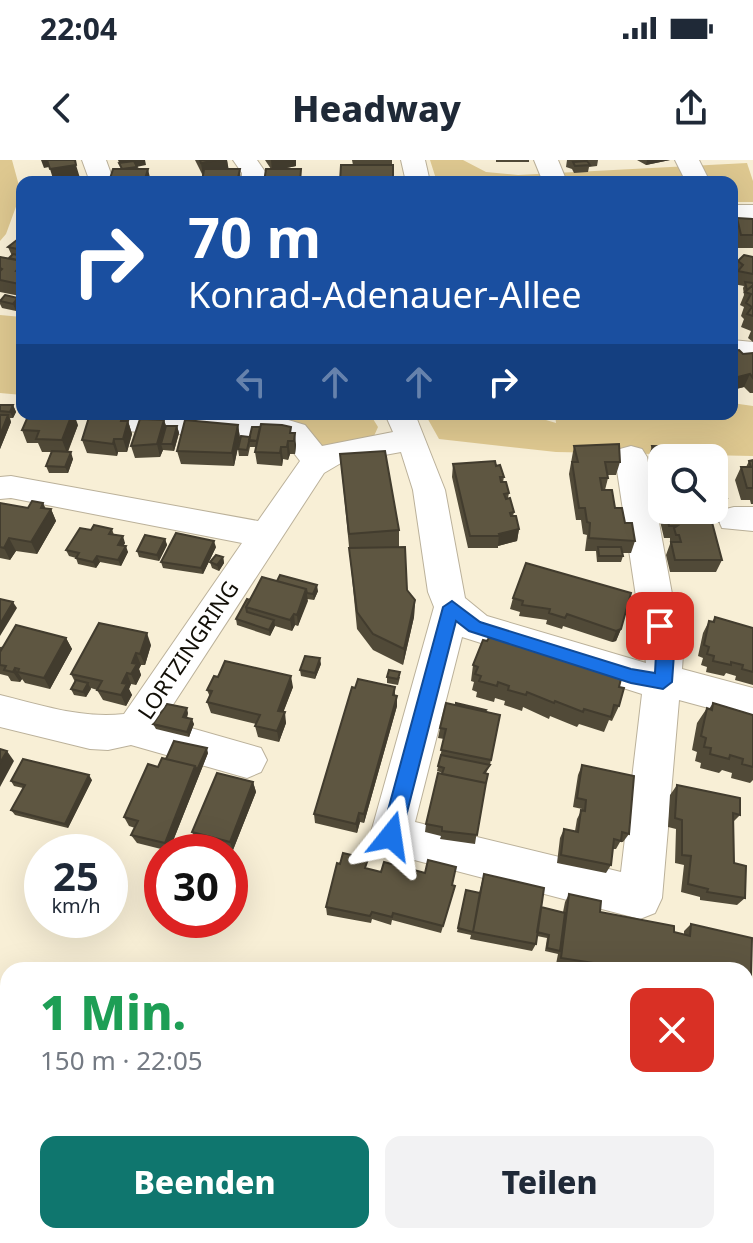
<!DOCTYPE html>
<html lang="de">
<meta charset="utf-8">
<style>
body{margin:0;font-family:"Noto Sans",sans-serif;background:#f2f2f3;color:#1f2937;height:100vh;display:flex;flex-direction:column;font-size:30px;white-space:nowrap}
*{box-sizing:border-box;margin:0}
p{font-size:26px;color:#747a83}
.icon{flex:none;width:44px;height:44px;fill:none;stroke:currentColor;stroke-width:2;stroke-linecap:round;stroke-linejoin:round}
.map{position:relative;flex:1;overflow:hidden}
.sheet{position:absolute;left:0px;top:802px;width:754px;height:282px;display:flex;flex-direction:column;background:#fff;border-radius:24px 24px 0 0;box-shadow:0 8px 32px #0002}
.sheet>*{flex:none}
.top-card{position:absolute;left:16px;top:16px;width:722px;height:244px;border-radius:16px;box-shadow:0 8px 32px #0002;background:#1a4fa0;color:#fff;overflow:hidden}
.tools{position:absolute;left:648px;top:284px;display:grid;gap:16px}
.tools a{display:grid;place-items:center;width:80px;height:80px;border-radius:16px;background:#fff;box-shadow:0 8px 32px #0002;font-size:40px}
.speed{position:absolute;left:24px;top:674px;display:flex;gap:16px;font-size:40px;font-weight:700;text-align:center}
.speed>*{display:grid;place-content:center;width:104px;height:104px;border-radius:50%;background:#fff;box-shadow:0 8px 32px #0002;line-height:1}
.speed small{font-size:20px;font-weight:400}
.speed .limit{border:12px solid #d22;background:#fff;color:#111}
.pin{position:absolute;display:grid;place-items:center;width:68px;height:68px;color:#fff;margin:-34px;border-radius:16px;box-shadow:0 4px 12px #0006}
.me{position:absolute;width:88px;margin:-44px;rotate:15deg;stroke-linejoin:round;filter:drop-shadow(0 0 6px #0008)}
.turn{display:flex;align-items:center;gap:28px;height:168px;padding:0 40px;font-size:36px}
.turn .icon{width:104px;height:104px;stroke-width:2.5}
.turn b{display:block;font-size:56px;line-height:68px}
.lanes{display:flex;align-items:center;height:76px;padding:0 40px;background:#0003;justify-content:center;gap:40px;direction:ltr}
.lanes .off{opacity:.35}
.round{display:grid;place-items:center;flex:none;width:84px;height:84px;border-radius:16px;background:#f2f2f3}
.head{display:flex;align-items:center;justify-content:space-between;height:136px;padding:0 40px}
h1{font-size:48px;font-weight:800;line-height:60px;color:#1e9e55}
.action{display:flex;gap:16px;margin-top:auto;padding:16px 40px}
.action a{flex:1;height:92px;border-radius:16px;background:#0f766e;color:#fff;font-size:32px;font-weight:800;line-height:92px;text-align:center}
.action a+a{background:#f2f2f3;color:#1f2937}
.status{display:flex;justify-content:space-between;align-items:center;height:56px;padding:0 40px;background:#fff;direction:ltr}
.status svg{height:22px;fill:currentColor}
header{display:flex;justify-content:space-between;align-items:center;height:104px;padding:0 40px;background:#fff;font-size:36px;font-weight:800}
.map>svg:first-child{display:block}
.green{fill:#dec890}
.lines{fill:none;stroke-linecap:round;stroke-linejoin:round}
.minor-casing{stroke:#bbb19a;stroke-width:2}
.minor{fill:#fff;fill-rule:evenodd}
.wall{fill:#514a38}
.shaded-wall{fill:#423c2e}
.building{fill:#5e5641;stroke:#423c2e;stroke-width:2}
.route{fill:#1a73e8;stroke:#114b97;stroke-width:2}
.labels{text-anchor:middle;stroke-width:8;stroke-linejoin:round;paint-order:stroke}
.street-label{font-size:22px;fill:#120f07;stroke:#fff}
</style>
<div class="status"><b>22:04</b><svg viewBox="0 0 49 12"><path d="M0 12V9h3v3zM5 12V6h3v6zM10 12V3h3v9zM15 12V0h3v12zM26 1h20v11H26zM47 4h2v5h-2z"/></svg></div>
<header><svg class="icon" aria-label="back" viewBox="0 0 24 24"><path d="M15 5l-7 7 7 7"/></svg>Headway<svg class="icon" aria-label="share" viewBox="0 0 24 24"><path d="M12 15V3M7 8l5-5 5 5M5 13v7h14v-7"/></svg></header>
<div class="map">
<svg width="753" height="1083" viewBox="0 0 753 1083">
<rect width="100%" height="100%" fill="#f8efd6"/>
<path class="green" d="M0,0H12L21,33L6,74L0,81Z
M430,0H463L486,12L518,15L747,3L753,21V42H732V22H437Z
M0,155L22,157V235L0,233Z
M732,243L753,246V296L556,292L439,279L425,254H526L556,263L555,254H732Z
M93,254H370L378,267L374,276L316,289L297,268Z"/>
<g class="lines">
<defs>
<path id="minor" d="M82,0H106L114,22H90Z
M233,0H257L266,13V22H242V13Z
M401,0H425L430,22H406Z
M534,0H558L567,22H543Z
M675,0H699L710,22H686Z
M732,45H753V59H732Z
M732,180L753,182V200L732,198Z
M92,254L285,259L305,265L322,286L393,272L385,254H415L445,330L465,438L487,456L646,503L615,297L620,289L631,286L642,289L647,297L683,494L682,509L753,528V560L679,540L662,738L655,753L640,759L376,690L370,676L434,447L428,432L413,330L401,292L341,303L324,313L163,560L261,588L267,600L261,612L247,618L131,585L108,590L90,589L0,567V535C41,545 82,559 124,554L242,383L11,338L0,339V317L11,316L258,361L300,301L283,279L103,270L92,267L88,260ZM462,477L642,534L621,712L415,662Z
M734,347H753V371L722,368L718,359L722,350Z"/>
</defs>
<use href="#minor" class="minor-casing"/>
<use href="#minor" class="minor"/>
</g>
<path class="wall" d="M195,0H227L228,9H240L241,22H202L203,16Z
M265,0H296V6L282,9L302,22L271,9Z
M352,0H392V5H353Z
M496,0H529V2H496Z
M567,0H598L597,6L589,7L588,12L574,13L572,9L566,7Z
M637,0H670L646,5Z
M737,58L753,59V88H736L732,71Z
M22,76V147H19L16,151L2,148L0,144V140L19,138L20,136L0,132V97L9,98L12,96L8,87Z
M753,97V182L748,178L751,171L741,167L744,159L741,156L744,147L740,145L744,135L743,128L744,126L733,124L736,117L733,114L738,101Z
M732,191L743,194L753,193V233H750L744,227L732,230Z
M0,245H13L16,252L13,258H10L11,262L0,289Z
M164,260L166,266H177L179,273L174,291L163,290L160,297L135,298L131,286Z
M125,261H128L132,274L127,292H118L117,296L87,293L82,280Z
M78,265L68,292L73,299L68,313H49L46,306L51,292H42L38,283H27L22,270Z
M238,265L240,278L234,306L181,304L177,291Z
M292,273L296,285L295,294H290L288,300L283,299L282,306L257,304L255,292L256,287H250L248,296H239L238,289L250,277Z
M574,286L620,302L616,315H608V318L605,330L635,381L631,393H622L623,396L621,402H597L596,391H585L587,375L583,374L581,360H576L569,314Z
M652,286L662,298V315H651L648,299Z
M340,294L399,370V387L407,430L415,440L414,457L403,505L373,490L357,469Z
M753,300V344H751L750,340H741L735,320L741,307H746L749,301Z
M453,304L496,306L504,317L503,322L509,333L508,338L514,352L513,356L519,369L517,381L498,386V388H468L452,317Z
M714,327L727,338L724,346L725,351L719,363H712L722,400L716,412H670L666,395L670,384V378H664L660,361L665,350H714Z
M0,343L28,348L51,349L56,361L37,394L16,391L10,400L0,398Z
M112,369L114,375L125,383L123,386L128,392L121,406L100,402L96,408L78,404L76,398L69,396L66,390L91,370Z
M165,379L167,385L159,401L139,397L137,391Z
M216,387L203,414L163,408L161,402Z
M223,397L224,403L219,411L212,408L210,402Z
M318,431L314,440L307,439L298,466L295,465L292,471L275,466L270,476L237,465L236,459L250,440Z
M513,438L621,469L616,481L612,482L563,466L562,469L546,464L547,460L519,456L520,452L510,449Z
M715,457L753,468V525L735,520L736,516L726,513L724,516L706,512L707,507L701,505L703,498L698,496L703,473L709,461L712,462Z
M66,478L72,489L50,529L25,523L22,519L20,522L11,521L8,516L0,514V487Z
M151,485L145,505H141L139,509L141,515L136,525L131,524L129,529L132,535L126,546L103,540L97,530L91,528L86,537L74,535L71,529L75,522L71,514Z
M321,504L315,519L301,516L300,510Z
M473,505L619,527V546L612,561L609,560L604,572L579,564L577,567L550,556L549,559L523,547L522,551L504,545L505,541L495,538L494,542L476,537L477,532L472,530L474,522L471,521Z
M387,517H400L398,525L387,523Z
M293,527L283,552L286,563L279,582L258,577L255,566L256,564L211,553L207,542L210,537L207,530Z
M395,527V535L397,546L364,663L360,662L357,673L315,663L314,654L355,528Z
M713,543L753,555V620L750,623L731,618L732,613L722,610L719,613L700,608L701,603L695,601L697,592L692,590L697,563L707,548L709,549Z
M485,551L500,555L490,605L486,613L475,684L440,679L441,676L425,672L426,664L443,613L437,611L444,579L438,578L440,568Z
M188,553L187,558L194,564L189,577L156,569L153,564Z
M208,593L169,691L137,683L131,675L135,668L129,666L124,657L158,607L166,599Z
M582,605L629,674L623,682H620L616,689H613L611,705L606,713L557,703L560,678L564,669L575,671L577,659L582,649L573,647L578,615Z
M92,620L68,668L15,655L11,650L23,628L14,626L11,621Z
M253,622L256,632L233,690L196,680L192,672Z
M677,625L740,655L733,662L734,703L745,738L737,745L700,740V737L681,732L684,705L675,703L676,669L668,667L670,635Z
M381,712L455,726L441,773L392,760L391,765L372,759L371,763L327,755L326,747Z
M484,714L544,728L541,747L563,752L565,742L569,734L601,741L600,752L674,766V772L684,775V771L691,764L752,778L750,850L746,852V810H589L556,804L558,794L545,791L547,778L537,776L536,784L532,791L470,779L471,775L457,772L466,730L479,733Z"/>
<path class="shaded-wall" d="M41,0H47L49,7L44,8Z
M118,0H145L146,5L122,10Z
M217,0H227L229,11L203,16L201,3Z
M271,0H296V6L272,11Z
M647,0H670L646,5Z
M76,5L80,18L54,22L50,9Z
M148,9L151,22H144Z
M22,104V132L16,111Z
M17,140L19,147L16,151L13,144Z
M750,214L744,227L732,230V224L734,218Z
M13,245L16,252L13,258L10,252Z
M72,254H74L78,265L67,293L62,280Z
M123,254L127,267L128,261L132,274L127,292L123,279L121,261Z
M8,255L11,262L0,289V275Z
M164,260L168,272L161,284L163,290L160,297L157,284Z
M238,265L240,278L234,306L232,293Z
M177,266L179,273L174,291L172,284Z
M295,273L296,285L295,294L294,281Z
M114,279L118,292L117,296L113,284Z
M288,281L290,294L288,300L287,287Z
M281,287L283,299L282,306L280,293Z
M71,292L73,299L68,313L65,307Z
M43,343L48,353L51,349L56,361L37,394L31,382L41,348Z
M519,369L517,381L498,386L499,374Z
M123,376L125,383L120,391L118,385Z
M9,378L16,391L10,400L4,388Z
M165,379L167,385L159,401L157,395Z
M214,381L216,387L203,414L201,408Z
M126,386L128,392L121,406L118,400Z
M97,396L100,402L96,408L93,402Z
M223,397L224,403L219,411L217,405Z
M317,425L318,431L314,440L313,434Z
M306,429L308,441L298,466L297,455Z
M415,440L414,457L403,505L404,489Z
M13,442L17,448L0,476V464Z
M294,454L295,465L292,471L290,460Z
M274,460L275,466L270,476L269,470Z
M621,469L616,481L612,482L616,471Z
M147,473L151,485L145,505L140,494Z
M66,478L72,489L50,529L44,518Z
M136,493L141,505L139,509L141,515L136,525L131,514L132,503Z
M320,498L321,504L315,519V513Z
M15,508L22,519L20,522L13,512Z
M127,513L131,524L129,529L132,535L126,546L121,535L122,523Z
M291,516L293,527L280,561L278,551Z
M88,523L91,529L86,537L83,532Z
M397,536V546L364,663V654Z
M187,548L188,553L185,562L183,557Z
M285,552L286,563L279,582L277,571Z
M192,559L194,564L189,577L187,572Z
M207,588L208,593L169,691L165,683L195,606Z
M7,591L14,601L0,627V603Z
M89,615L92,620L68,668L65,664Z
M253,622L256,632L233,690L230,682Z
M359,653L360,662L357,673L356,664Z"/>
<path class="building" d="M47,0H75L76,5L50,9Z
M200,0H217L201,3Z
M134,1L137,7L122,9L119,3Z
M587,1L590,5L575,6L573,2Z
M341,5H393V22H340Z
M113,9H148L144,22H109Z
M204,9H240L237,22H202Z
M266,9H301L300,22H264Z
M59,15L74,22H49Z
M737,58L753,59V75H741Z
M22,76V90L8,87Z
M13,94L22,96V101L9,98Z
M744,95L753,97V114L738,111L743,105L738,101Z
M0,97L22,101V105L16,111L22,113V121L19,124L0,120V111L2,109L0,108Z
M745,122L753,123V126H752L747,130Z
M752,126H753V156L747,154L752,147L746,143L751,134L745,132Z
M5,135L18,138L13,144L0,141Z
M739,190L743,194L753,193V218L750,214L734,218L732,215V191Z
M0,245H13L10,252L0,251Z
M29,254H72L62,280L36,279L39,271L22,270Z
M90,254H123L121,261H128L123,279H114L113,284L82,280Z
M0,255H8L0,275Z
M140,259L164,260L157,284L131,286Z
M185,260L238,265L232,293L177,291Z
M261,264L282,265L291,267L290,273H295L294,281H288L287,287H281L280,293L255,292Z
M166,266H177L172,284H161Z
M252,267H260L257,281L249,280Z
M241,276L250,277L247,290L238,289Z
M619,284L620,302H605L608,318H600L602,330H612L615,348H622L625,363H632L635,381L589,378L590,363L587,362L585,348H579L572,302H578L574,286Z
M652,286L689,287L692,298H662V302H656Z
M52,291L71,292L65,307L46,306Z
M385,291L399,370L349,374L340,294Z
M753,300V328H747L741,307H751L749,301Z
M495,301L496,306L500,305L504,317H500L501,322H506L509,333L504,334L506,339L510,338L514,352L510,353L511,356H516L519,369L499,374L500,376H470L453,304Z
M714,327L724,328L727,338H721L725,351H709L722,400H675L671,382H681L679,375H676L674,368L677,366H669L666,350H714Z
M32,341L43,343L41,348L51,349L31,382L9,378L4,388L0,387V343L28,348Z
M94,365L112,369L109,374L123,376L118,385L126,386L118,400L97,396L93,402L76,398L79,393L66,390L80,368L91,370Z
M176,373L214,381L201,408L161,402Z
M145,375L165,379L157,395L137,391Z
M405,387L407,430L415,440L404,489L373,474L357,452L349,388Z
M598,387H621L623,396H599Z
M216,395L223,397L217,405L210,402Z
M526,403L631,433L621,469L616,471L567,454L565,458L549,453L550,449L522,445L523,441L513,438Z
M280,415L317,425L313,434L307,433L306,429L277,421Z
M262,417L306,429L297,455L294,454L290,460L246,447Z
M0,439L13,442L0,464Z
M247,439L250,440L246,447L247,452L274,460L269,470L236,459Z
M715,457L753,468V512L742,509L743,505L731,502V505L713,501L714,496L707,494L709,487L704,485L709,461L714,462Z
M99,463L147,473L140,494L136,493L132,503L137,504L131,514L127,513L122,523L127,524L121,535L97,530L102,521L71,514Z
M16,465L66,478L44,518L18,512L19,509L15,508L13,512L4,510L6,506L0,505V492Z
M490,476L622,515L619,527L624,528L619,546L614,545L611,557L584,549L583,552L555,541L554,543L527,532L526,535L508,530L509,526L498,522L497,526L479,521L481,516L475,514L478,507L473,505L483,480L487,481Z
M305,496L320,498L315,513L300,510Z
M225,501L291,516L278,551L285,552L277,571L255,566L260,555L207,542L212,531L207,530L214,516L218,517Z
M389,510L400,512L398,519L387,517Z
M358,519L395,527L393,535L397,536L364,654L359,653L356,664L314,654L352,527L355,528Z
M76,520L88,523L83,532L71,529Z
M446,543L500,555L491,600L441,590L446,569L440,568Z
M456,543L486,550L485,551L456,545Z
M713,543L753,555V607L742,604L743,599L730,595L729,599L710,594L711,588L704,587L706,578L701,576L707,548L712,550Z
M167,544L187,548L183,557L192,559L187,572L153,564Z
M174,581L207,588L197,610L195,606L166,599Z
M0,589L7,591L0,603Z
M441,595L490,605L484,613L488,614L486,623L442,614L444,608L438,606Z
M162,598L195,606L165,683L131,675L138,661L124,657L148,604L158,607Z
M23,599L89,615L65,664L11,650L25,625L11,621Z
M582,605L634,616L629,674L622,672L621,681L614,679L611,705L561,695L564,669L578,672L581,650L585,651L586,640L577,638Z
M217,613L253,622L230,682L192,672Z
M438,613L486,623L477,675L442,671V667L426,664Z
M677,625L740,638V655L733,653L734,703L746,706L745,738L707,732L708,729L688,724L691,696L682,695V660L675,658Z
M343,693L368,699L365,708L381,712L384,702L425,713L428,700L456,707L452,725L455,726L443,766L393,753L392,757L372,752L370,756L326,747L337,703L340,704Z
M484,714L544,728L536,784L473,772Z
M466,730L480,733L473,772L458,768Z
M569,734L601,741L600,752L674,766V772L690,776L691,764L752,778L750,850L746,848V810H593L594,803L561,798Z
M541,747L565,753L560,791L547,788L549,775L537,772Z"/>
<path class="route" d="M452,441L480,462L631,509L655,513L656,494L652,466L660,459L666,461L674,494L672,522L663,529L631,523L469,471L456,461L401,676L398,682L391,685L384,682L381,676L443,447Z"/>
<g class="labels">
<g class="street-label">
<text transform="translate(188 490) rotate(-56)" y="8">LORTZINGRING</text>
</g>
</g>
</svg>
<div class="tools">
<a><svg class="icon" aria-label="search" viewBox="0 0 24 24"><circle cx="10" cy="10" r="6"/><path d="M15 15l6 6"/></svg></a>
</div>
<div class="speed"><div>25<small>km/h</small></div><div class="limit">30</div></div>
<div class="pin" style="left:660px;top:466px;background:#d93025"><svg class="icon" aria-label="arrive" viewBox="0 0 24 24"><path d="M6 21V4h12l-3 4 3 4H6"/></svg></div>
<svg class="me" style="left:391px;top:676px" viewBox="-20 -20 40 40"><path d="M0-17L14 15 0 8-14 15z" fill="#1a73e8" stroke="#fff" stroke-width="4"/></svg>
<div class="top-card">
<div class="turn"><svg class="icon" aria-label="right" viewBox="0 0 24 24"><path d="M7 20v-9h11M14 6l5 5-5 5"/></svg><div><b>70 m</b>Konrad-Adenauer-Allee</div></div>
<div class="lanes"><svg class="icon off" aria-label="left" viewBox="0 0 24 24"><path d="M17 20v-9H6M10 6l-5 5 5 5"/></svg><svg class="icon off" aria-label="ahead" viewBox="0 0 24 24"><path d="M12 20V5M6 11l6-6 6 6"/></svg><svg class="icon off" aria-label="ahead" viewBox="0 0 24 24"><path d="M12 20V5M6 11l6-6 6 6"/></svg><svg class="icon" aria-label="right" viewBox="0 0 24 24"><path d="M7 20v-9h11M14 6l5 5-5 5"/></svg></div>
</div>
<section class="sheet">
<div class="head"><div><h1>1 Min.</h1><p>150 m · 22:05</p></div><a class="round" style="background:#d93025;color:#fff"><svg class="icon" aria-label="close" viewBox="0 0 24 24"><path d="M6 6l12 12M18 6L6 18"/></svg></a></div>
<div class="action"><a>Beenden</a><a>Teilen</a></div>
</section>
</div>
